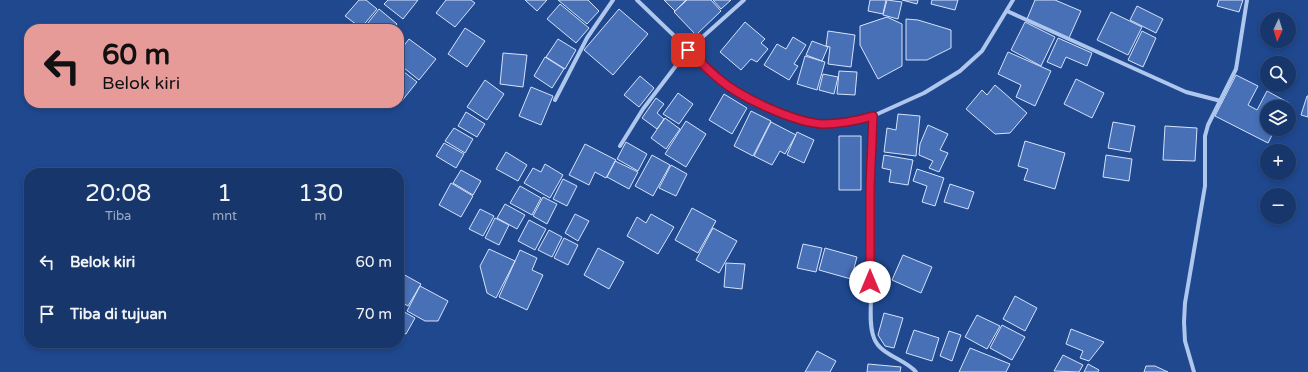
<!DOCTYPE html>
<html lang="id">
<meta charset="utf-8">
<style>
body{margin:0;font-family:"Varela Round",sans-serif;background:#203e71;color:#f1f3f6;height:100vh;display:flex;flex-direction:column;font-size:15px;white-space:nowrap}
*{box-sizing:border-box;margin:0}
p{font-size:13px;color:#9eabc1}
.icon{flex:none;width:22px;height:22px;fill:none;stroke:currentColor;stroke-width:2;stroke-linecap:round;stroke-linejoin:round}
.map{position:relative;flex:1;overflow:hidden}
.details{position:absolute;left:24px;top:168px;width:380px;height:180px;display:flex;flex-direction:column;background:#17366b;border-radius:16px;box-shadow:0 2px 6px #0003,0 0 0 1px #36507e}
.details>*{flex:none}
.top-card{position:absolute;left:24px;top:24px;width:380px;height:84px;border-radius:16px;box-shadow:0 2px 6px #0003,0 0 0 1px #36507e;background:#e69b98;color:#111;overflow:hidden}
.needle{width:26px;rotate:184deg}
.fabs{position:absolute;left:1260px;top:12px;display:grid;gap:8px}
.fabs a{display:grid;place-items:center;width:36px;height:36px;border-radius:50%;background:#17366b;box-shadow:0 2px 6px #0003,0 0 0 1px #36507e;font-size:20px}
.pin{position:absolute;display:grid;place-items:center;width:34px;height:34px;color:#fff;margin:-17px;border-radius:8px;box-shadow:0 2px 6px #0006}
.me{position:absolute;width:44px;margin:-22px;rotate:0deg;stroke-linejoin:round;filter:drop-shadow(0 0 3px #0008)}
.turn{display:flex;align-items:center;gap:14px;height:84px;padding:0 12px;font-size:18px}
.turn .icon{width:52px;height:52px;stroke-width:2.5}
.turn b{display:block;font-size:28px;line-height:34px}
.eta{display:flex;justify-content:space-evenly;align-items:center;height:68px;text-align:center}
.eta b{font-size:24px;font-weight:600;line-height:28px}
ul{padding:0;list-style:none}
li{display:flex;align-items:center;gap:12px;height:52px;padding:0 12px}
li div{flex:1}
li b{display:block;font-size:15px}
li em{font-style:normal}
.map>svg:first-child{display:block}
.building{fill:#4870b7;stroke:#d5e2f9}
.lines{fill:none;stroke-linecap:round;stroke-linejoin:round}
.minor{stroke:#afc6ed;stroke-width:4}
.route-casing{stroke:#92132f;stroke-width:10}
.route{stroke:#e11d48;stroke-width:7}
</style>
<div class="map">
<svg width="1308" height="372" viewBox="0 0 1308 372">
<rect width="100%" height="100%" fill="#1f488f"/>
<path class="building" d="M359,0H366L377,9L361,28L345,16Z
M388,0H418L403,19L384,4Z
M446,0H471L475,3L455,27L436,13Z
M525,0H547L537,11Z
M558,0H588L599,11L587,24Z
M664,0H686L675,11Z
M687,0H711L721,11L696,35L674,12Z
M713,0H731L721,9Z
M870,0H886L883,14L868,11Z
M887,0L902,2L898,19L883,15Z
M902,0H918L917,4Z
M932,0H958L955,10L931,4Z
M1035,0H1055L1081,11L1069,38L1027,19Z
M1219,0H1243L1239,12L1217,6Z
M560,4L589,28L576,43L547,19Z
M1137,6L1163,19L1156,33L1130,20Z
M379,9L397,24L393,29H363Z
M619,9L648,34L613,75L584,50Z
M1111,12L1142,27L1128,55L1097,40Z
M887,17L902,24V66L878,79L860,45V26Z
M906,19L918,20L951,30V48L927,60H906Z
M745,22L765,39L761,43L768,49L757,62L751,59L741,70L720,52Z
M1025,22L1055,37L1041,66L1011,50Z
M465,28L485,41L467,67L448,54Z
M828,31L855,35L851,67L828,64L830,47L826,46Z
M1142,31L1156,38L1143,67L1128,60Z
M793,37L806,45L794,64L798,66L789,80L764,65L777,44L786,49Z
M1058,38L1092,53L1087,66L1066,57L1061,68L1047,62Z
M409,39L436,59L419,80L399,64V52Z
M558,39L576,50L565,69L546,57Z
M812,41L828,47L822,61L806,55Z
M1008,52L1051,71L1035,106L1016,97L1021,85L998,74Z
M503,53L527,55L523,87L500,84Z
M805,56L825,62L817,90L797,84Z
M545,57L564,69L552,88L534,76Z
M399,68L417,82L401,102L399,101Z
M839,71L857,72L855,95L837,94Z
M823,74L838,77L834,94L819,90Z
M1236,75L1258,86L1248,105L1257,110L1267,91L1289,103L1287,107H1267V129H1275L1268,143L1215,116Z
M640,76L654,88L639,107L624,95Z
M1076,79L1104,93L1092,118L1064,104Z
M485,80L504,94L487,120L467,107Z
M995,85L1027,113L1010,133L995,134L966,109L982,90L987,95Z
M531,87L553,96L541,125L519,116Z
M678,93L693,104L679,124L663,114Z
M724,94L747,108L732,134L709,120Z
M1307,96H1308V117L1301,115Z
M656,98L664,104L657,113L664,119L657,129L642,118Z
M751,111L771,121L753,156L734,146Z
M466,112L485,124L477,137L458,126Z
M898,114L920,116L916,156L884,152L887,128L896,130Z
M665,118L680,129L666,149L651,138Z
M686,121L706,134L686,167L665,154Z
M771,122L796,135L785,154L780,151L772,165L754,156Z
M1113,122L1135,126L1130,152L1108,148Z
M928,125L948,134L940,150L948,153L939,172L929,168L933,161L919,155L920,144Z
M1165,126L1197,128L1195,161L1163,160Z
M454,128L473,139L465,153L445,141Z
M797,132L814,140L804,163L787,155Z
M839,136H861V190H839Z
M1025,141L1065,153L1055,189L1024,180L1028,169L1018,166Z
M626,142L647,154L638,171L617,159Z
M444,143L464,154L456,168L436,156Z
M585,144L616,160L606,178L595,172L589,185L569,175Z
M506,152L527,165L518,181L496,169Z
M652,155L670,165L653,196L635,186Z
M884,155L913,160L908,185L889,182L891,170L882,168Z
M1106,155L1132,159L1129,181L1103,177Z
M615,161L638,172L629,189L607,177Z
M545,164L563,175L550,198L524,183L533,168L541,172Z
M671,165L687,174L676,196L659,188Z
M917,169L944,178L935,206L922,202L927,186L913,181Z
M461,170L481,181L473,195L453,183Z
M563,179L577,186L567,206L553,199Z
M451,183L473,196L461,217L439,205Z
M950,184L974,192L968,209L944,202Z
M520,186L541,198L532,215L510,203Z
M543,197L557,204L547,224L533,216Z
M505,204L525,215L517,229L497,218Z
M692,208L716,221L698,253L675,240Z
M480,209L494,216L483,236L469,229Z
M575,214L589,221L578,241L565,233Z
M651,214L674,227L658,254L627,236L637,217L646,223Z
M495,218L509,225L499,245L485,238Z
M529,220L546,229L535,250L518,241Z
M713,228L737,241L719,273L696,260Z
M549,230L562,237L552,257L538,250Z
M564,238L578,245L568,265L554,258Z
M803,244L822,248L816,272L797,268Z
M598,248L624,262L609,289L584,275Z
M825,248L857,257L851,279L819,270Z
M489,249L515,261L496,298L487,293L480,266Z
M520,250L537,258L532,270L543,275L527,310L499,297Z
M903,255L932,267L921,293L892,280Z
M726,263L745,264L742,289L724,287Z
M401,273L421,284L408,306L399,301V276Z
M420,286L448,301L438,321H425L407,311Z
M1015,296L1037,308L1025,331L1003,319Z
M399,309L415,318L406,334L399,331Z
M884,313L903,318L894,348L885,346L878,335Z
M977,315L1000,326L987,349L965,337Z
M1002,325L1025,337L1012,360L990,348Z
M1071,329L1104,342L1089,361L1080,358L1083,351L1066,344Z
M914,330L939,338L932,361L906,353Z
M949,331L961,335L952,361L940,356Z
M970,348L1010,364L1006,372H959Z
M817,351L836,361L830,372H805Z
M1063,355L1083,365L1079,372L1054,371Z
M868,364L901,367L900,372H867Z
M1088,364L1099,370L1098,372H1084Z
M1146,366H1155L1168,372H1144Z"/>
<g class="lines">
<path class="minor" d="M637,0L720,80L747,98L798,119L820,124H841L873,116L924,93L960,71L982,51L1013,0
M1007,11L1186,92L1221,101
M555,100L587,38L613,0
M873,116C871,176 868,236 871,296C871,309 869,326 874,338C880,355 905,359 916,372
M620,146L643,109L688,50L744,0
M1194,372L1185,341L1184,322L1185,303L1205,186V136L1208,125L1236,69L1247,0"/>
</g>
<g class="lines">
<defs>
<path id="route" d="M688,50C699,60 708,70 719,79C741,98 794,122 822,124C840,124 856,121 873,116L870,188V282"/>
</defs>
<use href="#route" class="route-casing"/>
<use href="#route" class="route"/>
</g>
</svg>
<div class="fabs">
<a><svg class="needle" viewBox="-14 -14 28 28"><path d="M0-13l5 13h-10z" fill="#e53935"/><path d="M0 13l5-13h-10z" fill="#9eabc1"/></svg></a>
<a><svg class="icon" aria-label="search" viewBox="0 0 24 24"><circle cx="10" cy="10" r="6"/><path d="M15 15l6 6"/></svg></a>
<a><svg class="icon" aria-label="layers" viewBox="0 0 24 24"><path d="M12 4l9 5-9 5-9-5zM3 14l9 5 9-5"/></svg></a>
<a>+</a>
<a>−</a>
</div>
<div class="pin" style="left:688px;top:50px;background:#d93025"><svg class="icon" aria-label="arrive" viewBox="0 0 24 24"><path d="M6 21V4h12l-3 4 3 4H6"/></svg></div>
<svg class="me" style="left:870px;top:282px" viewBox="-20 -20 40 40"><circle r="19" fill="#fff"/><path d="M0-13L10 11 0 6-10 11z" fill="#e11d48"/></svg>
<div class="top-card">
<div class="turn"><svg class="icon" aria-label="left" viewBox="0 0 24 24"><path d="M17 20v-9H6M10 6l-5 5 5 5"/></svg><div><b>60 m</b>Belok kiri</div></div>
</div>
<section class="details">
<div class="eta">
<div><b>20:08</b><p>Tiba</p></div>
<div><b>1</b><p>mnt</p></div>
<div><b>130</b><p>m</p></div>
</div>
<ul>
<li><svg class="icon" aria-label="left" viewBox="0 0 24 24"><path d="M17 20v-9H6M10 6l-5 5 5 5"/></svg><div><b>Belok kiri</b></div><em>60 m</em></li>
<li><svg class="icon" aria-label="arrive" viewBox="0 0 24 24"><path d="M6 21V4h12l-3 4 3 4H6"/></svg><div><b>Tiba di tujuan</b></div><em>70 m</em></li>
</ul>
</section>
</div>
